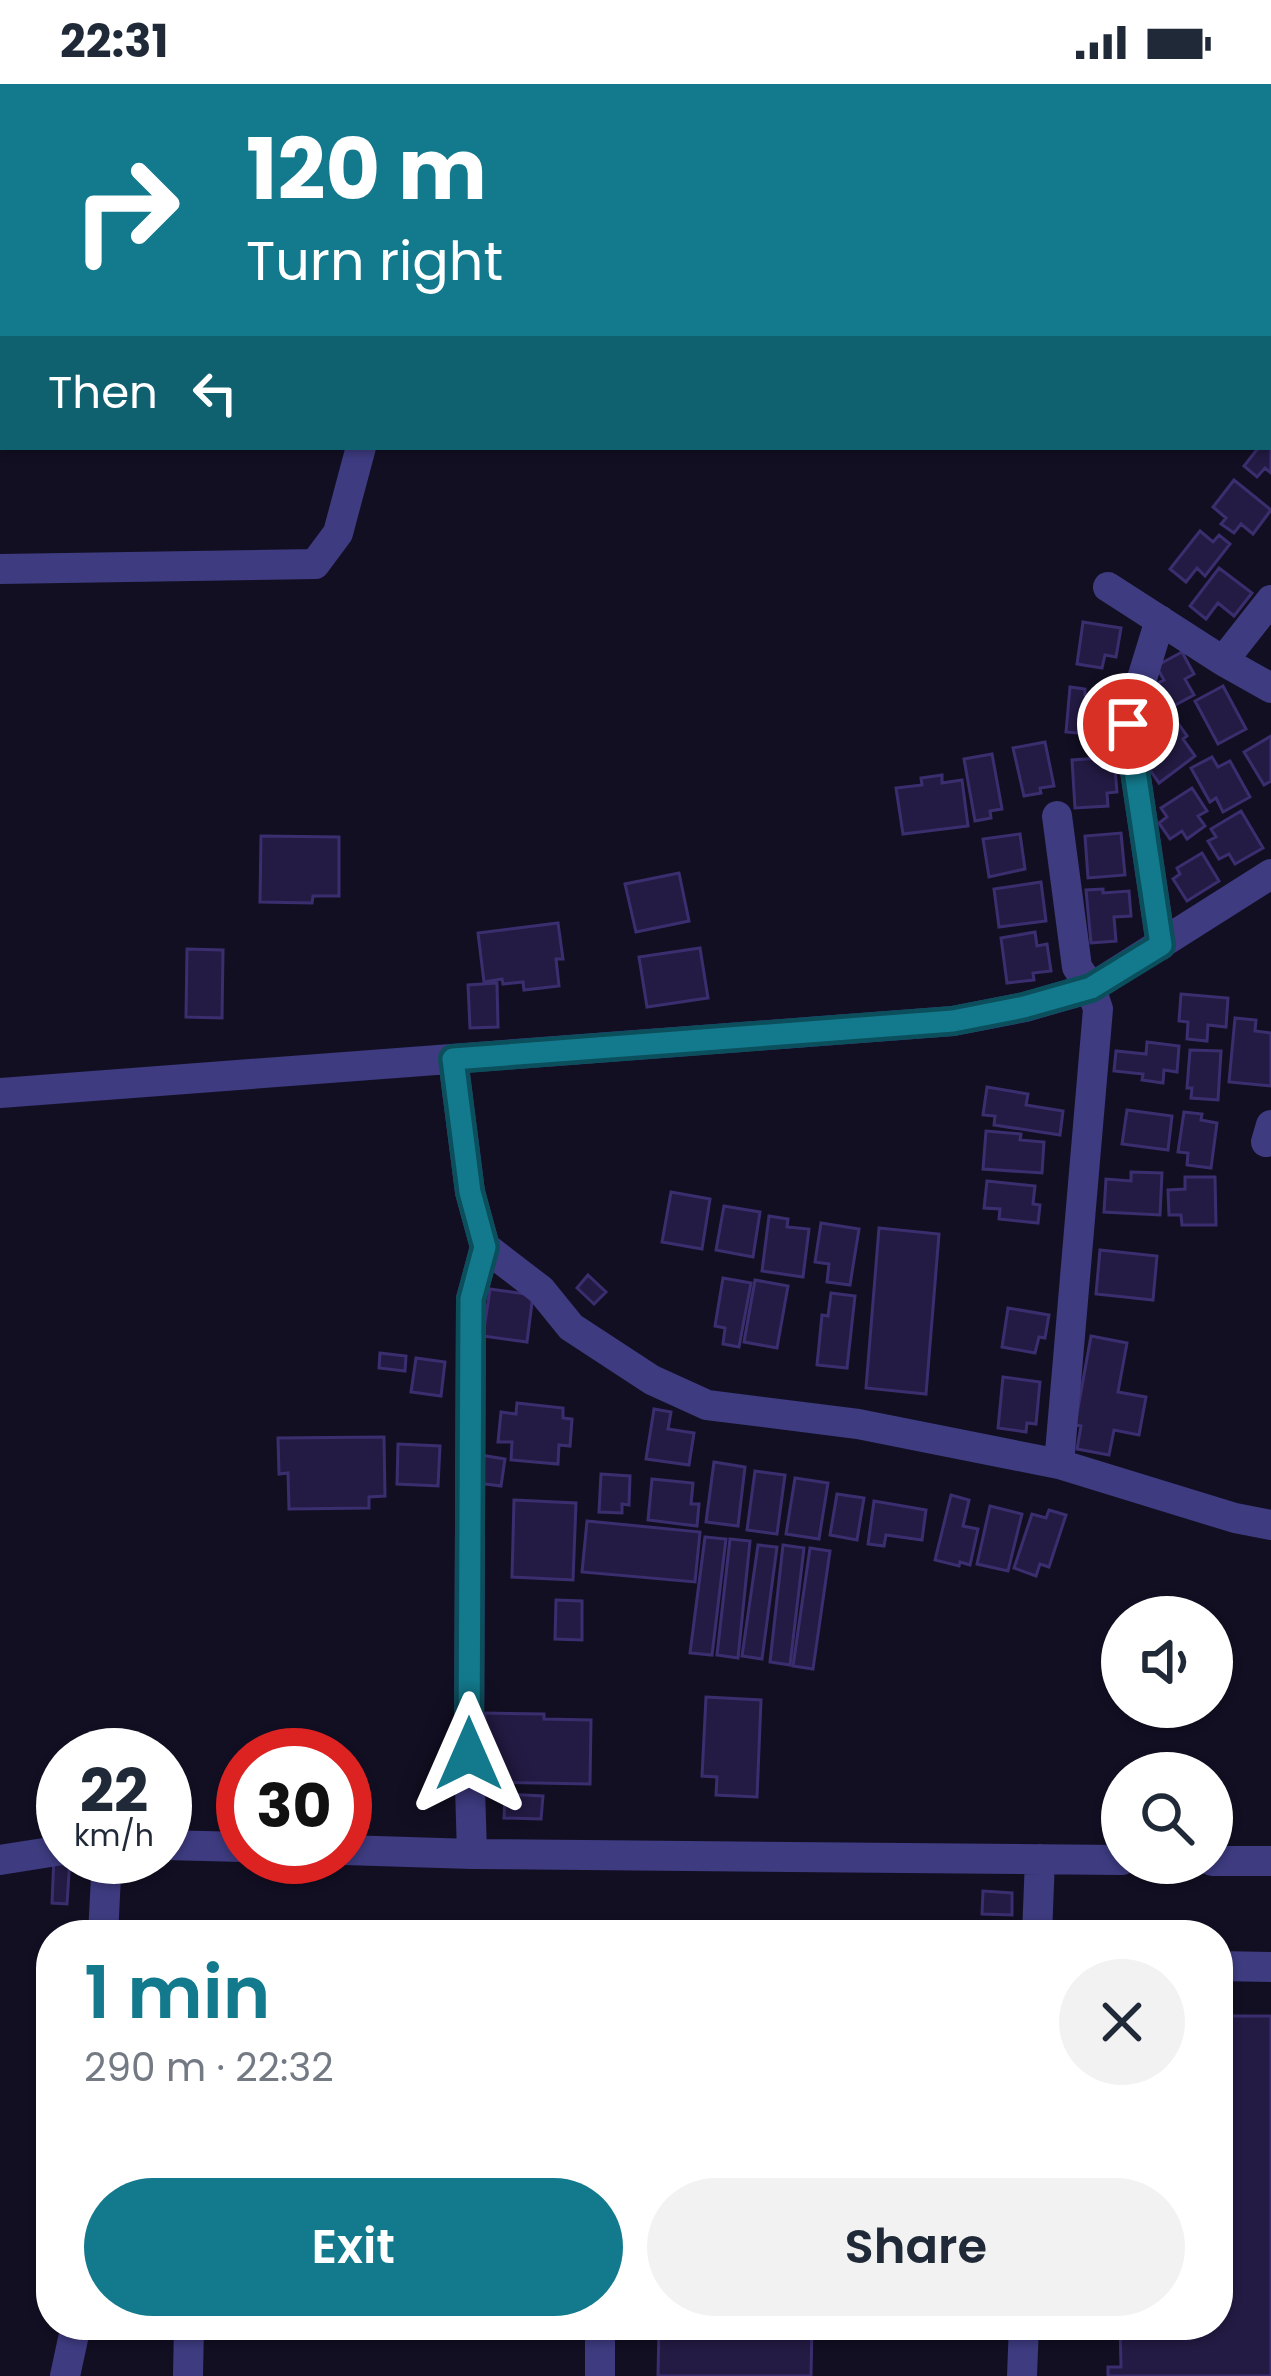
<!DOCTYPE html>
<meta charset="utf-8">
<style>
body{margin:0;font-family:Poppins,sans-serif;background:#f2f2f3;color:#1f2937;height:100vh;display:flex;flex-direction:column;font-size:45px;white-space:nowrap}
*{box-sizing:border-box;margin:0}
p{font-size:39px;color:#747a83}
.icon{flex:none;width:66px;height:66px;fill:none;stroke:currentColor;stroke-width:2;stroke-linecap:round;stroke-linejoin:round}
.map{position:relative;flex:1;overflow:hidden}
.panel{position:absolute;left:36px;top:1836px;width:1197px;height:420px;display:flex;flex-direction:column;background:#fff;border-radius:48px;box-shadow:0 3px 9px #0004}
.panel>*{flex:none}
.top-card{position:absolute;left:0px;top:0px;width:1272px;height:366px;box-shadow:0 3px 9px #0004;background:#137a8d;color:#fff;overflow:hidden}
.controls{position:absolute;left:1101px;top:1512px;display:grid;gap:24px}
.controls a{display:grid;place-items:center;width:132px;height:132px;border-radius:50%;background:#fff;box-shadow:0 3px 9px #0004;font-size:60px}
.speed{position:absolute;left:36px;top:1644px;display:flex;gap:24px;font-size:60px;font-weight:700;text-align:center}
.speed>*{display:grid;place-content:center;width:156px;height:156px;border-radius:50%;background:#fff;box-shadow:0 3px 9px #0004;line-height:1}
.speed small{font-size:30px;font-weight:400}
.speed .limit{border:18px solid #d22;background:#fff;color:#111}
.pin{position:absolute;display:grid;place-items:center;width:102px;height:102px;color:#fff;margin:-51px;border:6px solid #fff;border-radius:50%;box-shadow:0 3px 12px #0007}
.me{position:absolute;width:132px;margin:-66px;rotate:0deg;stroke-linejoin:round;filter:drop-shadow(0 0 9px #0008)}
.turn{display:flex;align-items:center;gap:42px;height:252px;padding:0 48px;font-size:54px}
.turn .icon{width:156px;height:156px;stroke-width:2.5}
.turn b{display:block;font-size:84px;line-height:102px}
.then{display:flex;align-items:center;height:114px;padding:0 48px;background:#0003;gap:24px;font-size:45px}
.round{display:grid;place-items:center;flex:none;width:126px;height:126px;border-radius:63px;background:#f2f2f3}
.summary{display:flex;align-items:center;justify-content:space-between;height:204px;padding:0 48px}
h1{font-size:72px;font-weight:600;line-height:90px;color:#137a8d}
.cta{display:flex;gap:24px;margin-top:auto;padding:24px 48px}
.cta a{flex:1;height:138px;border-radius:72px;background:#137a8d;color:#fff;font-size:48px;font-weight:600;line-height:138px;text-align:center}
.cta a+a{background:#f2f2f3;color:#1f2937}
.status{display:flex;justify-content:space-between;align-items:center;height:84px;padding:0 60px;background:#fff;direction:ltr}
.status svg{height:33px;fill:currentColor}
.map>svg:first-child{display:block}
.building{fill:#241b44;stroke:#3b2e6f;stroke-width:3}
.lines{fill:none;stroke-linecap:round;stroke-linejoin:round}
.minor{stroke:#3e3b81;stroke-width:30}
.route-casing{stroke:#0c4f5c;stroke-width:30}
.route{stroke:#137a8d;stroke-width:21}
</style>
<div class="status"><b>22:31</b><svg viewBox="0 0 49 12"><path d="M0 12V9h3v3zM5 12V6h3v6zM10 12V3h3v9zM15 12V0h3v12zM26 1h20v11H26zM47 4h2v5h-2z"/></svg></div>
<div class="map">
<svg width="1271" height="2292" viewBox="0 0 1271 2292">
<rect width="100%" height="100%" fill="#120f23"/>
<path class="building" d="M1271,348V389L1265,384L1257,393L1244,382L1259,363H1269Z
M1234,396L1271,426L1253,450L1241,440L1234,449L1221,440L1226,434L1213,423Z
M1200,447L1213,458L1219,451L1230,460L1205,492L1197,484L1186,498L1170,485Z
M1219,484L1252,509L1234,532L1218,519L1206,535L1190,522Z
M1083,538L1121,544L1116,573L1105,571L1102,584L1077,580Z
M1182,568L1194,590L1185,595L1194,611L1157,631L1150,617L1156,614L1150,603L1164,596L1156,582Z
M1223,602L1246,645L1218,660L1195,617Z
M1070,603L1085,605V611L1104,613L1100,651L1066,648Z
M1178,639L1187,652L1183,655L1195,672L1159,699L1146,680L1160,670L1152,658Z
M1271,652V697L1264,701L1244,668Z
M1045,658L1054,702L1040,704L1041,709L1024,712L1013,664Z
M992,670L1002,725L990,727L991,734L975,737L964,675Z
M1114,673L1117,708L1107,709L1108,722L1075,724L1072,676Z
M1212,673L1218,683L1230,677L1250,713L1223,728L1216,714L1210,718L1191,684Z
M942,691V699L962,696L968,742L903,750L896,704L922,701L921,694Z
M1192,704L1207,727L1198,732L1205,742L1187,755L1182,747L1170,755L1159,739L1167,733L1161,724Z
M1241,727L1263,764L1235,780L1229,770L1219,775L1208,757L1216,753L1211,745Z
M1121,749L1125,791L1088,794L1085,752Z
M1020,750L1025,785L989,793L983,755Z
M261,752L339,753V812H313L312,819L260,818Z
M261,752L339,753V812H313L312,819L260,818Z
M1202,769L1219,797L1187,817L1173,795L1180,790L1177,784Z
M679,789L689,837L636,848L625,800Z
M1041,798L1046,837L999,843L994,805Z
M1103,805V809L1129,807L1131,832L1114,833L1116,857L1091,859L1086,806Z
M558,839L563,875H556L559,902L524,906L523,898L503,900L502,895L484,898L478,849Z
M1035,848L1037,862L1047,860L1051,887L1033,889L1034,896L1007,899L1001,854Z
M700,864L708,914L647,923L639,873Z
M187,865L223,866L222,934L186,933Z
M497,899L498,943L470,944L468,901Z
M1181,910L1228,914L1226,943L1208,941L1207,957L1187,955L1188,938L1179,937Z
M1235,934L1256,936L1255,947L1271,949V1002L1229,998Z
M1147,958L1179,962L1177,988L1164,986L1163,999L1142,996L1143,990L1114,987L1116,967L1146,970Z
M1190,966L1221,967L1218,1016L1191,1014L1192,1004H1187Z
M987,1003L1028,1010L1026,1021L1063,1027L1060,1051L994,1041L995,1032L983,1031Z
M1127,1026L1172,1032L1168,1066L1122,1060Z
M1184,1028L1202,1030L1201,1036L1217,1039L1211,1084L1187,1081L1188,1069L1178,1068Z
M986,1047L1021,1050L1020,1056L1044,1058L1042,1089L983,1085Z
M1131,1088L1162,1089L1160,1131L1104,1128L1106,1095L1131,1097Z
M1185,1093H1215L1216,1141H1182L1181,1131H1169L1168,1106L1185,1105Z
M987,1097L1035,1102L1033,1120L1040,1121L1038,1139L999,1135L1000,1125L984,1124Z
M671,1108L710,1115L702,1165L662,1158Z
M724,1122L760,1128L753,1173L716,1166Z
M769,1132L788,1135L787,1143L809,1145L803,1193L762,1187Z
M821,1139L859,1145L850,1201L827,1198L829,1180L815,1178Z
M879,1144L939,1150L926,1310L866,1304Z
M1100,1166L1157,1172L1153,1216L1096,1210Z
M588,1191L606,1208L594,1220L577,1204Z
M723,1194L751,1199L739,1263L723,1260L725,1244L715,1242Z
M755,1196L788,1202L777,1264L744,1258Z
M490,1205L533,1211L527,1258L483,1252Z
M831,1209L855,1212L847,1284L817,1281L822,1231L828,1232Z
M1008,1224L1049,1231L1045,1254L1039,1253L1035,1269L1002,1263Z
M1091,1252L1127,1259L1118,1308L1146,1313L1139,1351L1114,1346L1109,1371L1077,1365L1081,1342L1075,1341Z
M380,1269L406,1272L405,1287L379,1284Z
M416,1274L445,1278L441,1312L411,1308Z
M1003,1293L1040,1298L1036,1340L1027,1339L1026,1348L998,1344Z
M517,1319L563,1324V1334L572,1335L570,1362L559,1361L558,1380L511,1376L512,1358H498L501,1328L516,1330Z
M654,1325L671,1328L668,1345L694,1349L689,1381L646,1375Z
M384,1353L385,1412L369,1413V1424L289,1425L288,1389L279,1390L278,1354Z
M398,1360L440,1362L438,1402L397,1400Z
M481,1371L505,1375L501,1402L477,1399Z
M714,1378L745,1383L738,1442L706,1438Z
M755,1387L785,1391L777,1450L747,1446Z
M601,1390L630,1392L629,1421L622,1420V1429L599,1428Z
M795,1394L828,1399L819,1455L786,1450Z
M652,1395L693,1399L691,1420H699L697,1442L648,1436Z
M837,1410L864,1414L857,1456L830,1451Z
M951,1411L969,1416L963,1442L978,1445L970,1481L960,1478L959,1482L935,1476Z
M514,1416L576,1419L573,1496L512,1493Z
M874,1417L926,1426L922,1456L886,1451L884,1462L868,1460Z
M990,1422L1022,1430L1008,1487L977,1480Z
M1049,1426L1066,1431L1049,1483L1040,1480L1036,1492L1014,1484L1032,1430L1046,1434Z
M587,1437L700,1448L695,1498L582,1488Z
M705,1453L726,1455L712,1571L690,1569Z
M730,1455L750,1457L738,1574L717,1571Z
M758,1461L777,1463L762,1575L742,1572Z
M783,1461L804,1464L790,1581L770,1578Z
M810,1464L830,1467L813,1585L793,1582Z
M556,1516L582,1517V1556L555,1555Z
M706,1613L761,1616L757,1713L716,1711L717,1693L702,1692Z
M485,1629L544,1630V1635L591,1636L590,1700L484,1698Z
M505,1710L543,1712L541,1735L504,1734Z
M54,1772L70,1774L67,1820L52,1819Z
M983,1807L1012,1809V1831L982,1830Z
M1218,1893H1227V1932H1271V2292H1108V2283H1121L1120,2241H1218Z
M659,2241H812L811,2292H658Z"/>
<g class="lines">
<path class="minor" d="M651,0L660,3
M863,0L871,3
M468,3L469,0
M1269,148H1271
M1269,223H1271
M0,485L315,480L338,449L361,363
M1108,503L1223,577L1271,604
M1160,536L1128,640L1161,861
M1223,577L1271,516
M1057,732L1077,883L1091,904L1098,925L1059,1380
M453,975L470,1108L485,1163L471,1215L469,1669L472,1770
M0,1009L953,937L1025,923L1091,904L1271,790
M1266,1058L1271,1041
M485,1163L541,1206L571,1243L652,1296L707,1321L858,1340L1059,1380L1235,1434L1271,1441
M165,1761L243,1763
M345,1766L472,1770L1122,1776
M0,1776L63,1766
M1212,1777H1271
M103,1851L107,1773
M1037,1851L1040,1775
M1218,1882L1271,1883
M600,2241V2292
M65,2292L76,2241
M188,2292L189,2241
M1022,2292L1024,2241"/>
</g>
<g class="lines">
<defs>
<path id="route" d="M469,1670L471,1215L485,1163L470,1108L453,975L953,937L1024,923L1091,904L1161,861L1128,640"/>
</defs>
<use href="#route" class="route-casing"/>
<use href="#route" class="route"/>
</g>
</svg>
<div class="controls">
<a><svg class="icon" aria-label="sound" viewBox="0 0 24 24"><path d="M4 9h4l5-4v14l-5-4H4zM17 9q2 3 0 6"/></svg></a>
<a><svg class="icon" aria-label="search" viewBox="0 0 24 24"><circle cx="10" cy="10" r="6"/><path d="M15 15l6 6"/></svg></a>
</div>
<div class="speed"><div>22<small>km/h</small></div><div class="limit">30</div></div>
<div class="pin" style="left:1128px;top:640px;background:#d93025"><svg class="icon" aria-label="arrive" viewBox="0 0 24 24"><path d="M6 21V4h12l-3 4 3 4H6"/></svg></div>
<svg class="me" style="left:469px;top:1670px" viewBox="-20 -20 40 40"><path d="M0-17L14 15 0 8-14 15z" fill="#137a8d" stroke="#fff" stroke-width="4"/></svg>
<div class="top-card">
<div class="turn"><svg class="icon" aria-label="right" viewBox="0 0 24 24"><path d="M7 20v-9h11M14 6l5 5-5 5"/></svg><div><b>120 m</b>Turn right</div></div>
<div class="then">Then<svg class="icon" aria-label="left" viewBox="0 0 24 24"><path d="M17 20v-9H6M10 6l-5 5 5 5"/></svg></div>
</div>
<section class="panel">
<div class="summary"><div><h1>1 min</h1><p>290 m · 22:32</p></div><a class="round"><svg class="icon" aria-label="close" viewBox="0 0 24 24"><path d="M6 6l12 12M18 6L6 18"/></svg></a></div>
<div class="cta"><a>Exit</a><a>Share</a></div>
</section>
</div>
